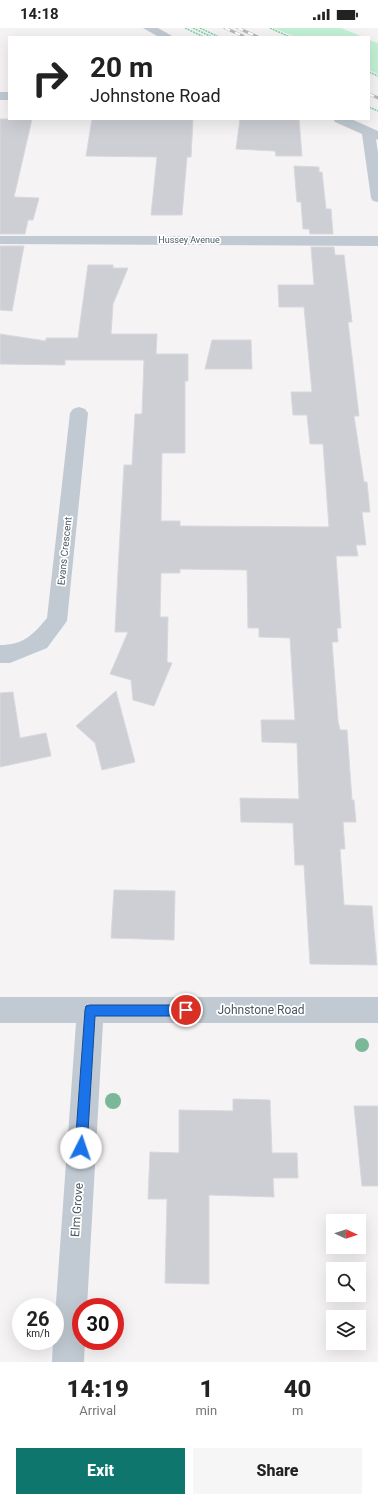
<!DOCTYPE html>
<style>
body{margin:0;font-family:Roboto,sans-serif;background:#f6f6f6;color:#222;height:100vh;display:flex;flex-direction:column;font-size:15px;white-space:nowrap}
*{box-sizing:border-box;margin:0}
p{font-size:13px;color:#767676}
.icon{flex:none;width:22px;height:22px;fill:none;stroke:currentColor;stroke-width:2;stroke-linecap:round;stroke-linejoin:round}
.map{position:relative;height:1334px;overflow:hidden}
.side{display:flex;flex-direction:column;background:#fff;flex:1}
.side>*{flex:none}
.banner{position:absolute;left:8px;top:8px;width:362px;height:84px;border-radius:0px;box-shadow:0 4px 16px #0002;background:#fff;color:#222;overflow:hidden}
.needle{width:26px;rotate:94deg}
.fabs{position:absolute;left:326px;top:1186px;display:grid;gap:8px}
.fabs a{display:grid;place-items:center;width:40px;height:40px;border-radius:0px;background:#fff;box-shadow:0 4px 16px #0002;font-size:20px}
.speed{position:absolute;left:12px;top:1270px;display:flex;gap:8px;font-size:20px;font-weight:700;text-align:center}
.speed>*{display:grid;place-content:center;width:52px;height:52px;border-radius:50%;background:#fff;box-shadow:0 4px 16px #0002;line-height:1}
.speed small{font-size:10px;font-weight:400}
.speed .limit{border:6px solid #d22;background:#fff;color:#111}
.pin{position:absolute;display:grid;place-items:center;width:34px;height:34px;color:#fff;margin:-17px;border:2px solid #fff;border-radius:50%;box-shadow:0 1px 4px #0007}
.me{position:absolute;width:44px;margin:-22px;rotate:4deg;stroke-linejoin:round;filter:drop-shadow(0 0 3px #0008)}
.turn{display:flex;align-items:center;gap:14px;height:84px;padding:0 16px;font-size:18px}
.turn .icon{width:52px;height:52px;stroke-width:2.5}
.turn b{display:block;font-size:28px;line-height:34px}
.eta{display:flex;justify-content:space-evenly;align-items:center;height:68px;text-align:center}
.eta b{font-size:24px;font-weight:800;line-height:28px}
.primary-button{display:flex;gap:8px;margin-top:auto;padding:8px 16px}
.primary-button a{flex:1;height:46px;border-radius:0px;background:#0f766e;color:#fff;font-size:16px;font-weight:800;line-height:46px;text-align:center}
.primary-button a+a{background:#f6f6f6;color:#222}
.status{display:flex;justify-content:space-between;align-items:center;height:28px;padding:0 20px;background:#fff;direction:ltr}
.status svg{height:11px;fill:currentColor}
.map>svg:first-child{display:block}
.green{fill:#c3f1d5}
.building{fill:#cdcfd5;stroke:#d7d9de}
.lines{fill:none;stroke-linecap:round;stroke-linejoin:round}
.path{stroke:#7ad0a6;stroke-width:1.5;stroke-dasharray:2 1;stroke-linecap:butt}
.minor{fill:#c1cad2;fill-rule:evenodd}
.rail-casing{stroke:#b5b8bd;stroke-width:3}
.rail{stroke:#fff;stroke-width:2;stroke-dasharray:5.5;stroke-linecap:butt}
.tree{fill:#7bb799}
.route{fill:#1a73e8;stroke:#114b97}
.labels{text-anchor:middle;stroke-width:3.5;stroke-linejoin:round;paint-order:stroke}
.far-street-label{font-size:9px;fill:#4a5661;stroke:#fff}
.street-label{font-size:10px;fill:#4a5661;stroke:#fff}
.near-street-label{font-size:12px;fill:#4a5661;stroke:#fff}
</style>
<div class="status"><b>14:18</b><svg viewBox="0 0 49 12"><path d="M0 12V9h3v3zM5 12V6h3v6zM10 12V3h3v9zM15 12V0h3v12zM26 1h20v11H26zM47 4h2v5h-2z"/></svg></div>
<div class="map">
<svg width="378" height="1334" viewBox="0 0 378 1334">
<rect width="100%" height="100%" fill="#f5f3f3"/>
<path class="green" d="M274,0H341L363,9H295Z
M369,12L378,15V46L369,42Z"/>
<path class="building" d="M0,91H32L14,169L39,170L33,192H28L25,206H0Z
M92,91H193L191,129H187L182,187H151L157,129L86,128Z
M240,91H299L302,128H276L275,123L236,121Z
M294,138L319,139V144H322L326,181H331L333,206H310L309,201H303L301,174H297Z
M0,218H24L12,283L0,282Z
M311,219H334L335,227H344L352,294H348L359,388H354L364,454H367L370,484H362L366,517H356L358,528H336L341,600H337L338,614H332L338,693L340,702H347L352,772H354L356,794H343L345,821H340L344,877L372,878L377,937L310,936L304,837H295L293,795L241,794L240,770L299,771L297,715L262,714L261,692H295L290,610L259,609V600H248L247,542L180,541V545H161L160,589H168L167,634L172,635L154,678L133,672L131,652L110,646L128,604H115L119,524L124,437H132L135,386H142L144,332H65V337L0,336V306L46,313V310H78L88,237H113V240H128L113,276L111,306H157L156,326H188V353H185V425H162L161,493H180V498L329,499L323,416H310L307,387H293L291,364H312L304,279H279L278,257H314Z
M212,312H251L252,341H205Z
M116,663L135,734L102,742L95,715L76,698Z
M13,664L20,710L46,705L51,728L0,739V665Z
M114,862L175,863L174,912L111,910Z
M233,1071L270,1072L272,1125H297L298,1150H273L274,1169L209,1167V1256L165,1255L167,1171H148L150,1124L179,1125V1082L233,1083Z
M354,1078H378V1158H362Z"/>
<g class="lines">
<path class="path" d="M185,0L204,9
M193,0L212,9
M200,0L219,9
M270,0L290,9
M369,44L378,48
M369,79L378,83"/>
<path class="minor" d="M143,0H158L174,9H159Z
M0,64H9V72H0Z
M333,91H351L378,103V112L376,111L378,125V174L373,173L371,170L362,106L335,94Z
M0,208H378V218L0,216Z
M79,379L85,381L88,385L67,593L47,620L10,635H0V617C23,617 33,607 47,590L70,385L73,381Z
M0,969H378V995H103L87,1279H81V1313H85L84,1334H52L53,1313H55V1289L76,995H0Z"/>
<defs>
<path id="rail" d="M225,0L243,8
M238,0L258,9
M369,66L378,70"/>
</defs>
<use href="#rail" class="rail-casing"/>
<use href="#rail" class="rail"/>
</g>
<g class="tree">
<circle cx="362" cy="1017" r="7"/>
<circle cx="113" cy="1073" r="8"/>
</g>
<path class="route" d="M90,977H186L190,978L192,982L190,986L186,988H95L87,1120L86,1124L81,1126L77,1124L75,1120L85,982L86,978Z"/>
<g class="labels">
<g class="far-street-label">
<text x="189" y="215">Hussey Avenue</text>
</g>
<g class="street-label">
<text transform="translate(64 523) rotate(-84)" y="4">Evans Crescent</text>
</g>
<g class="near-street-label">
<text x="261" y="986">Johnstone Road</text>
<text transform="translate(77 1182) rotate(-86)" y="4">Elm Grove</text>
</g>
</g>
</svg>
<div class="fabs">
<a><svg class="needle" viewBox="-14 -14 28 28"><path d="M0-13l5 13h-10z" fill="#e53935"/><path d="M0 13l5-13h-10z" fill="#767676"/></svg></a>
<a><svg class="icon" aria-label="search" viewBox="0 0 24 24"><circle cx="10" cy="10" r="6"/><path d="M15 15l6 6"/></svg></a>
<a><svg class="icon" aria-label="layers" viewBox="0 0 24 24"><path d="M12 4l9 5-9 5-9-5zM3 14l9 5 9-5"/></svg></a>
</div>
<div class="speed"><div>26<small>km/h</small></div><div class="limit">30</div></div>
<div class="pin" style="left:186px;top:982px;background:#d93025"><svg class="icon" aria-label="arrive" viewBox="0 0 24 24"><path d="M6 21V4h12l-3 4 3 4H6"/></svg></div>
<svg class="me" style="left:81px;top:1120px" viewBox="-20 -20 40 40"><circle r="19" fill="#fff"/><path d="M0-13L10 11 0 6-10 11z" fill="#1a73e8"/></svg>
<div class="banner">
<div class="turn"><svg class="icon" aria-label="right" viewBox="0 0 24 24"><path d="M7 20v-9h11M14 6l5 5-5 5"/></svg><div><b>20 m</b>Johnstone Road</div></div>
</div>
</div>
<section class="side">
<div class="eta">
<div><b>14:19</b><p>Arrival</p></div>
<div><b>1</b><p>min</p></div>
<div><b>40</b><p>m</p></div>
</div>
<div class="primary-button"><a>Exit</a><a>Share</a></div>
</section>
